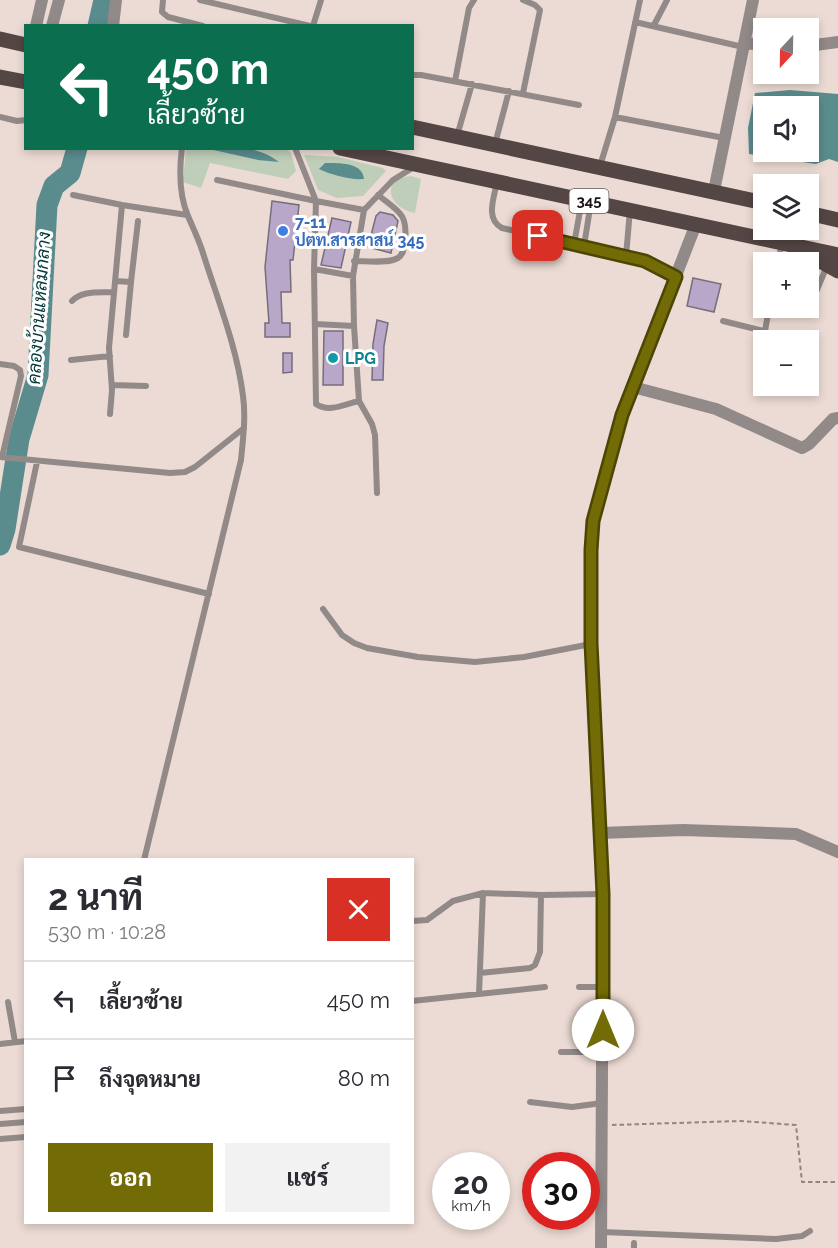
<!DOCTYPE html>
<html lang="th">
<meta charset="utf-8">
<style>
body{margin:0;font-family:Raleway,Sarabun,sans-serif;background:#f2f2f3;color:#2b2b33;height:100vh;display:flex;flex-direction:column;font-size:22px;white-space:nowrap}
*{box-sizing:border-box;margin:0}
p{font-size:20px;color:#7c7c81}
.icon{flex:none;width:33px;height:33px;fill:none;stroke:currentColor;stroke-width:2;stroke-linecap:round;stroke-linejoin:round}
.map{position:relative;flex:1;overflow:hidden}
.panel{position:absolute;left:24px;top:858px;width:390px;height:366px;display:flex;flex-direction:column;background:#fff;border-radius:0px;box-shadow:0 3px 9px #0003}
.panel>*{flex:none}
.hud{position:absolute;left:24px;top:24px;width:390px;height:126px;border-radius:0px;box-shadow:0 3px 9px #0003;background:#0b6e4f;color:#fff;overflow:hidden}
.needle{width:39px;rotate:202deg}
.buttons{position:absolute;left:753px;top:18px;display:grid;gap:12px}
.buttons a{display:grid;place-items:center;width:66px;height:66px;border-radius:0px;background:#fff;box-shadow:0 3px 9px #0003;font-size:30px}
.speed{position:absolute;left:432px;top:1152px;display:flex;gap:12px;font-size:30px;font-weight:700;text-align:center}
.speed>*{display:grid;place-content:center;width:78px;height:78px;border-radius:50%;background:#fff;box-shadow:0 3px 9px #0003;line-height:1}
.speed small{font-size:15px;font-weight:400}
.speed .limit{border:9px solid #d22;background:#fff;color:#111}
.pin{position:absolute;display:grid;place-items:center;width:51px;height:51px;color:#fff;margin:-26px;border-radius:12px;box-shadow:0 3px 9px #0006}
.me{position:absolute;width:66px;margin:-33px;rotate:0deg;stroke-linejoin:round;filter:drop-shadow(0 0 4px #0008)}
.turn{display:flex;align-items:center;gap:21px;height:126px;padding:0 24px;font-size:27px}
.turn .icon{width:78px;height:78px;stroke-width:2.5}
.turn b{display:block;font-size:42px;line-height:51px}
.round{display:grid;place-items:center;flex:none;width:63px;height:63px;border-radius:0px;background:#f2f2f3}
.headline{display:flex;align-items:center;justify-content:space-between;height:102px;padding:0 24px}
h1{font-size:36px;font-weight:700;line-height:45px}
.primary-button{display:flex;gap:12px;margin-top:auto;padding:12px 24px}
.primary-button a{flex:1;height:69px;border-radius:0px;background:#736b05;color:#fff;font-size:24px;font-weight:700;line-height:69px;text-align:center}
.primary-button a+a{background:#f2f2f3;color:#2b2b33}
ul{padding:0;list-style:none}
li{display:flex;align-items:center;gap:18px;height:78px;padding:0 24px;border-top:2px solid #e1e1e2}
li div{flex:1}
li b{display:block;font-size:22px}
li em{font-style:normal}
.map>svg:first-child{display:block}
.green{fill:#beceb8}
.water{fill:#5a8c8e;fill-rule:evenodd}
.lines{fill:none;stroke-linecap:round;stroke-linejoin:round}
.river{stroke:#5a8c8e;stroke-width:21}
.building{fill:#b9a7ca;stroke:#756e7b;stroke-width:1.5}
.path{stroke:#918580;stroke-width:2;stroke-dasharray:4.5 3;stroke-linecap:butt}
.service{stroke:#928a89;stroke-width:6}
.minor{stroke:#928a89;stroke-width:12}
.primary{stroke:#534644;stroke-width:15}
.route-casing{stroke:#4b4603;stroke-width:15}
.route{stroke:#736b05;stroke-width:10}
.shop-dot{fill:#3f7fe0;stroke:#fff;stroke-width:2}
.culture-dot{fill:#0f9aa8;stroke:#fff;stroke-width:2}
.labels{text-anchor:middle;stroke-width:6;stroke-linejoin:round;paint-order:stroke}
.shield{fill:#fff;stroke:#5f5b5a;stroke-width:1.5}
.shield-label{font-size:15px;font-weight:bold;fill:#1b1513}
.shop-label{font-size:16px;font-weight:bold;fill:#366cbe;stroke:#fff;text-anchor:start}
.culture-label{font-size:16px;font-weight:bold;fill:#0d838f;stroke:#fff;text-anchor:start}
.water-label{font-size:18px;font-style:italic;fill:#023638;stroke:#fff}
</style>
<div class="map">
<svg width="838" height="1248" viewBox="0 0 838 1248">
<rect width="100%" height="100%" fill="#ecdbd4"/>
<path class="green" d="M186,149H287L291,153L296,171L288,179L210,163L201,188L183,182Z
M304,155L338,157L383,168L386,171L363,196L337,198L318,190Z
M411,176L421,179L415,213C390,209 378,180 411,176Z"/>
<path class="water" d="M790,90L838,94V162L829,159L816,164L749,154L748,128L755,93ZM764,106H808V152H764Z
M209,149C233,146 259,146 279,162L258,160Z
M325,163C338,163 363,162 364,179C349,180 332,175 319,169Z"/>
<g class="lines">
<path class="river" d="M98,26L104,0
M0,545L5,529L19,439L38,375L47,205L54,186L70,173L77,148"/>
</g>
<path class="building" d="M272,201L299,205L293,260H290L291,292H281L282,323H290V337H265V323H269L265,267Z
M380,212L393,215L398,221L391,253L368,247L376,216Z
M332,218L351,222L341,268L321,265Z
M693,278L721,284L714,312L687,306Z
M377,320L388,323L384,346L383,380H372L373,344Z
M324,331H343V385H323Z
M283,353H292V372L283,373Z"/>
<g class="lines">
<path class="path" d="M612,1125L741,1121L796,1125L802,1182H838"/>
<path class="service" d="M163,0L162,12L168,17L203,26
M200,0L310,26
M635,22L743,47
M654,25L667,0
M313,26L321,0
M412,75H421L579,105
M455,81L469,8L474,0
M523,93L540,10L535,5L523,0
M0,117L17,121L26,120
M615,117L724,138
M457,136L472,84
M495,144L509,91
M295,148L316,201L364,210L393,180L414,167
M600,166L615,117L640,0
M217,180L316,201L314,269L316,404C329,413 345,404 359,401
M497,182C494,198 485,219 502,228L626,256L645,261L675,277
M73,195L122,205
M364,210L353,276L354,326L359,401L372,424L375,435L377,493
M574,244L582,200
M584,246L591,202
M626,256L630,210
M354,261C366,261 387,264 398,258C404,254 404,247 405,241C408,213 398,211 378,195
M778,262L782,243
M314,269L353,276
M115,281L131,282L126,335
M131,282L138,221
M808,300L813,299L827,266
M72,301C82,290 100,293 114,292
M723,321L784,336
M315,324L354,326
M765,331L769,308
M71,360L110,356
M0,364L14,366L20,370L21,376L2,457
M112,385L146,386
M110,414L112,390L109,348L122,205L187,215
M0,457L170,473L185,472L195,467L244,428
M37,462L19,547L209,594
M323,609L342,635L354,643L367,648L418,657L475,662L524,657L591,644
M144,860L241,460C243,439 246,417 243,396C237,347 217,298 202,250C198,238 193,228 188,216C179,195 179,171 182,148
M412,921L427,920L453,901L483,893L541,895L602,894
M480,973L530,968L535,965L540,952L541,895
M579,987H602
M479,994L483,893
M412,1001L545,987
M8,1002L15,1042
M0,1044L26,1041
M561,1052H602
M530,1102L572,1107L602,1103
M0,1111L26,1109
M0,1124L26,1122
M0,1139L26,1137
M602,1232L776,1239L802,1236L810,1231
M634,1243V1248"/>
<path class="minor" d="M36,26L42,0
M52,26L59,0
M113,26L116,0
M744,43L764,45
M808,46L838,42
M714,191L753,0
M633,387L716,409L802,448L809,444L833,419L838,418
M600,833L683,830L796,834L838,852
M601,1248L603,894L591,643L590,573L593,521L622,415L696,224"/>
<path class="primary" d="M0,39L26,45
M0,77L26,82
M412,127L764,203
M340,148L838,255
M808,213L838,220
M804,252L838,271"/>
</g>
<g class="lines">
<defs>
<path id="route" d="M538,236L645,261L676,277L622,415L593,521L591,550V643L603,894V1030"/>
</defs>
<use href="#route" class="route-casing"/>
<use href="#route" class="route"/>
</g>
<circle class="shop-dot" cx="283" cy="231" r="6"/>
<circle class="culture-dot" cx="333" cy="358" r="6"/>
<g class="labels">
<rect class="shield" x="569.5" y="189" width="39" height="24" rx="4.5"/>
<g class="shield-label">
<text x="589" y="206">345</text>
</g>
<g class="shop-label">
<text x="295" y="228">7-11<tspan x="295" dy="18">ปตท.สารสาสน์ 345</tspan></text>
</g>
<g class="culture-label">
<text x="345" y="364">LPG</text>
</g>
<g class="water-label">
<text transform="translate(39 308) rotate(-86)" y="6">คลองบ้านแหลมกลาง</text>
</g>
</g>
</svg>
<div class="buttons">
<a><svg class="needle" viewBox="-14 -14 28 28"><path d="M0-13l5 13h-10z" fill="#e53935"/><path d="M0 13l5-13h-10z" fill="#7c7c81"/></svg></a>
<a><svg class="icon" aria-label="sound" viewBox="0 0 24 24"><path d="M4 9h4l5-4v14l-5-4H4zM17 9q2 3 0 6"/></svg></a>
<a><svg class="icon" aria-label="layers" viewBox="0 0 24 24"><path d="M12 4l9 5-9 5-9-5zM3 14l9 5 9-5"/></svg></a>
<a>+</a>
<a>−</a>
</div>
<div class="speed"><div>20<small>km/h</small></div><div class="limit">30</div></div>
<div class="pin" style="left:538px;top:236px;background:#d93025"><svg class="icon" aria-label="arrive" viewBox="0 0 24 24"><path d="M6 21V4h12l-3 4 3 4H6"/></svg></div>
<svg class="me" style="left:603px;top:1030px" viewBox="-20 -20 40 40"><circle r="19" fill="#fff"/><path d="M0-13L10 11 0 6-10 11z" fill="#736b05"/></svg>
<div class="hud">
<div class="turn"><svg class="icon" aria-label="left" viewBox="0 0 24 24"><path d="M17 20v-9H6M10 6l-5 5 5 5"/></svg><div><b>450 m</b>เลี้ยวซ้าย</div></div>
</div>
<section class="panel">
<div class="headline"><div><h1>2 นาที</h1><p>530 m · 10:28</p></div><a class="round" style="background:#d93025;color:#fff"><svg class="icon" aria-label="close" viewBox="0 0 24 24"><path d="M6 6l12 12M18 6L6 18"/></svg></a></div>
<ul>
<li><svg class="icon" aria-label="left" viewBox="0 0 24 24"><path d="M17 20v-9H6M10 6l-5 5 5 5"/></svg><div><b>เลี้ยวซ้าย</b></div><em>450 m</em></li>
<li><svg class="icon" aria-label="arrive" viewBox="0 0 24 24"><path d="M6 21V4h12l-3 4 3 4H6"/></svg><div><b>ถึงจุดหมาย</b></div><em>80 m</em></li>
</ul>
<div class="primary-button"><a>ออก</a><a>แชร์</a></div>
</section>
</div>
